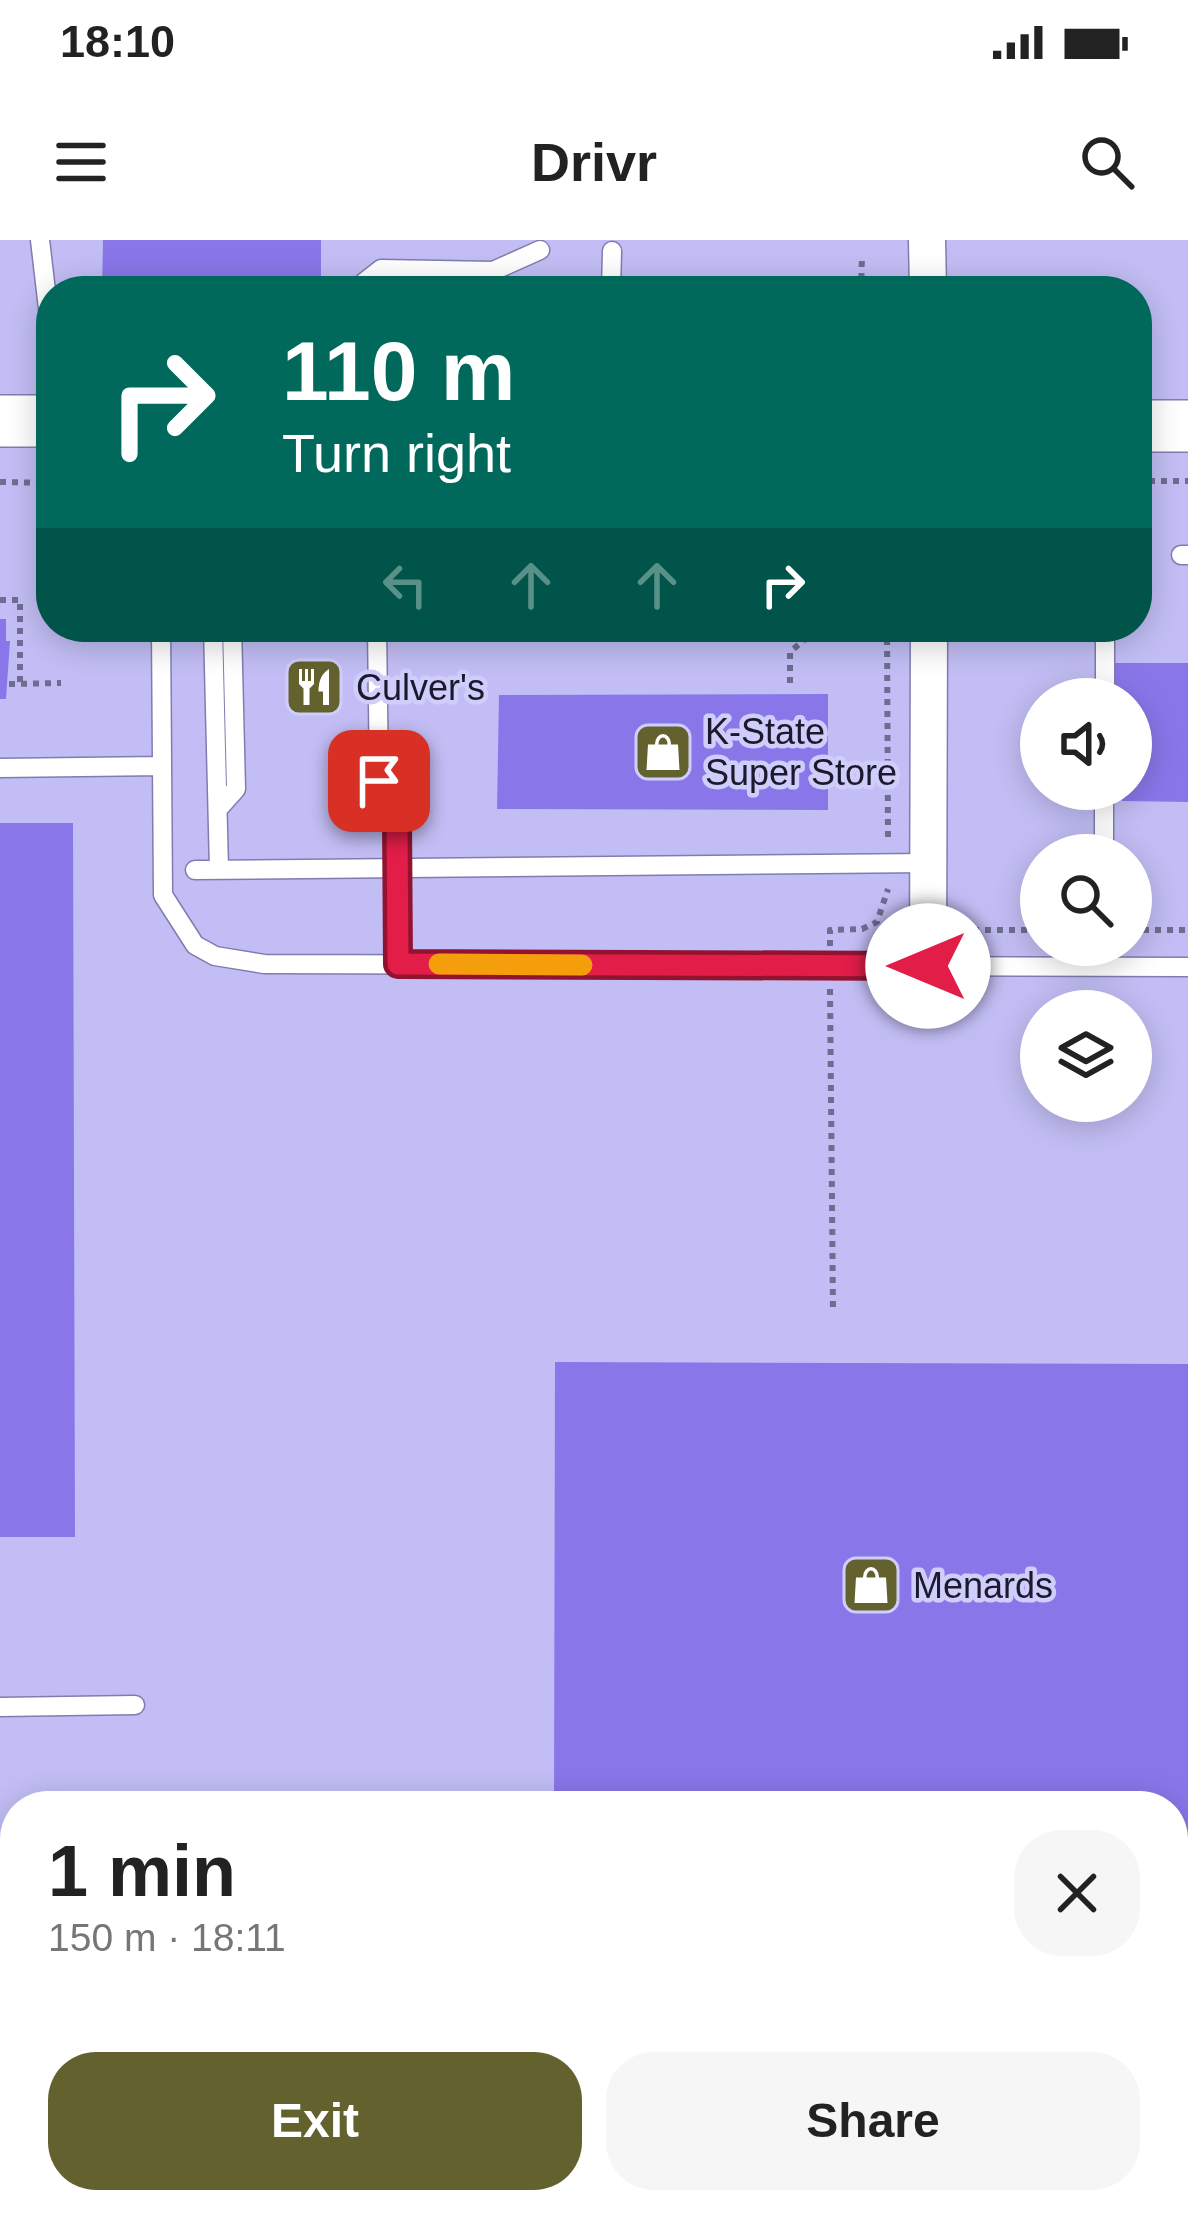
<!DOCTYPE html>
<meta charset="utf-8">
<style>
body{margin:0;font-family:Arial,sans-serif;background:#f6f6f6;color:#222;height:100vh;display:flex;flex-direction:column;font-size:45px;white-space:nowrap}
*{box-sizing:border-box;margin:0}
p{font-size:39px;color:#767676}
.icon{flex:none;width:66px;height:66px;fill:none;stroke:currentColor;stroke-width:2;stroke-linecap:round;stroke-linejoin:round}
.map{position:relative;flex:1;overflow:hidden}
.drawer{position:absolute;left:0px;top:1551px;width:1188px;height:423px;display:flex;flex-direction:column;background:#fff;border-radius:48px 48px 0 0;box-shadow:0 6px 30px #0003}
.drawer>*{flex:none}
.hud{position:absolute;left:36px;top:36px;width:1116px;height:366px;border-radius:48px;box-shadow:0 6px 30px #0003;background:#00695c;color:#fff;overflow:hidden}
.buttons{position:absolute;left:1020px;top:438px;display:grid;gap:24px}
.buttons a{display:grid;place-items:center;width:132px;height:132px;border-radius:50%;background:#fff;box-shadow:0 6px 30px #0003;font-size:60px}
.pin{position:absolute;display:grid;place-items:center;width:102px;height:102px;color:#fff;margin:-51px;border-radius:24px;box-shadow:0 6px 18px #0006}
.me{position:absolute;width:132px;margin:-66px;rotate:270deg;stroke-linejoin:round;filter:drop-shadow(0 0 9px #0008)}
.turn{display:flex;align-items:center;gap:42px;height:252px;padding:0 48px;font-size:54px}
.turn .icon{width:156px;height:156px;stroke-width:2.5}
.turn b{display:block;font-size:84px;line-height:102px}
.lanes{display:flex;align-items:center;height:114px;padding:0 48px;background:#0003;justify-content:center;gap:60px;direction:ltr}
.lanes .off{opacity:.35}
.round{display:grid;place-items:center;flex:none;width:126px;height:126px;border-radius:48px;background:#f6f6f6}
.summary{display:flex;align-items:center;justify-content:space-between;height:204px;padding:0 48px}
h1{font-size:72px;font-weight:700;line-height:90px}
.button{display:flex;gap:24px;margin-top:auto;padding:24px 48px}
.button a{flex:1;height:138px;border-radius:48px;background:#63622f;color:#fff;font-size:48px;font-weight:700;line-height:138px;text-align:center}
.button a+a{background:#f6f6f6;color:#222}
.status{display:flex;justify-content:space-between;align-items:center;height:84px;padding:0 60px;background:#fff;direction:ltr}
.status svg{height:33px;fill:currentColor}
header{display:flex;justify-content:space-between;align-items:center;height:156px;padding:0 48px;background:#fff;font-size:54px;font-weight:700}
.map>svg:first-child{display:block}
.building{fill:#8977ea}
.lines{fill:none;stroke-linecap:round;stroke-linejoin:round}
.service-casing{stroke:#807caf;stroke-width:21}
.minor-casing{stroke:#807caf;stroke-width:39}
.secondary-casing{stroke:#807caf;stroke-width:54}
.path{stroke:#6f6c92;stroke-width:6;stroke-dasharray:6 6;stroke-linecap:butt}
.service{stroke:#fff;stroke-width:18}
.minor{stroke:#fff;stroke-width:36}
.secondary{stroke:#fff;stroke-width:51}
.route-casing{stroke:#92132f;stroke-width:30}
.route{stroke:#e11d48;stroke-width:21}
.slow{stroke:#f59e0b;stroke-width:21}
.labels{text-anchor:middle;stroke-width:9;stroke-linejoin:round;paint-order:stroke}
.poi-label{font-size:36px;fill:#1b192d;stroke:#cfcdf9;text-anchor:start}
</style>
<div class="status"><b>18:10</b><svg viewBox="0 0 49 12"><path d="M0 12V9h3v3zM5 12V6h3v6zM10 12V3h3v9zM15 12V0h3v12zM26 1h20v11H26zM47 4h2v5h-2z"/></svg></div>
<header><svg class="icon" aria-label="menu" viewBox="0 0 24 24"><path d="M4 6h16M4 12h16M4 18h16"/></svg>Drivr<svg class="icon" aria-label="search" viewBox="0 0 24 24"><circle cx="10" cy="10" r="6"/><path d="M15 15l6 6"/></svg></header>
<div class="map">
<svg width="1188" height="1973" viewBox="0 0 1188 1973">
<rect width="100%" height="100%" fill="#c2bef5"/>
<path class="building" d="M103,0H321V51H102Z
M0,379H6V401H10L6,459H0Z
M1114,423H1188V562L1122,561V549H1131V459H1113Z
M828,454V570L497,569L499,455Z
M0,583H73L75,1297H0Z
M555,1122L1188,1124V1601H1173V1566H554Z
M0,1833H15V1946L0,1947Z"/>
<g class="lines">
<defs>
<path id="service" d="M40,0L51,94
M353,51L381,29L493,31L540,10
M611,51L612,11
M1181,315H1188
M161,387L163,655L195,705L215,716L264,724L1188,727
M213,387L219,630
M377,387L379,540L397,579L398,724
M1105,459V402
M0,528L162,526
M219,568L236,549L232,387
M1104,615V549
M195,630L928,623
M0,1467L135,1465"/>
<path id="minor" d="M927,0L928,51
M928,726L929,387"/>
<path id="secondary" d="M0,181H51
M1137,186H1188"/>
</defs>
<use href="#service" class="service-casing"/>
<use href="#minor" class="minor-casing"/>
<use href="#secondary" class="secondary-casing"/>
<path class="path" d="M861,51L862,15
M1137,241H1188
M0,242L51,243
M0,360H20V444
M887,387L888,599
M790,443V412L819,387
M9,444L61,443
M961,690H1041
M1131,690H1188
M830,706V690L862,689L877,682L888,649
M830,749L833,1071"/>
<use href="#service" class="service"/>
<use href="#minor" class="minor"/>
<use href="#secondary" class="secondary"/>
</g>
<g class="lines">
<defs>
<path id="route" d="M379,541L397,579L398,724L928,726"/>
</defs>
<use href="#route" class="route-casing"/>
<use href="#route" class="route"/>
<path class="slow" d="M439,724L582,725"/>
</g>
<defs>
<symbol id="restaurant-square" viewBox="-11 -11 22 22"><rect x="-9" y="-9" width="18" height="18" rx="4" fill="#63622f" stroke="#cfcdf9"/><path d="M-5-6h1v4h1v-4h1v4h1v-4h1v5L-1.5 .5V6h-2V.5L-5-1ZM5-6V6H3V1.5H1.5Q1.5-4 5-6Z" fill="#fff"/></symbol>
<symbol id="shop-square" viewBox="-11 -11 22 22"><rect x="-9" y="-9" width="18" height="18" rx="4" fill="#63622f" stroke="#cfcdf9"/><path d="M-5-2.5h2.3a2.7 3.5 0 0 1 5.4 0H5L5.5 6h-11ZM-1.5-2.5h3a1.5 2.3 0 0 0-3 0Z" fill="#fff"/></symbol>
</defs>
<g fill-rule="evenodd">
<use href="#restaurant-square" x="281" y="414" width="66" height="66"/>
<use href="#shop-square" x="630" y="479" width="66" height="66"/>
<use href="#shop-square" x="838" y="1312" width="66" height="66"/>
</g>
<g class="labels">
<g class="poi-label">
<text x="356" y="460">Culver's</text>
<text x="705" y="504">K-State<tspan x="705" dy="41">Super Store</tspan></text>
<text x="913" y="1358">Menards</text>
</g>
</g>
</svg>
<div class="buttons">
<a><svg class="icon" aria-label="sound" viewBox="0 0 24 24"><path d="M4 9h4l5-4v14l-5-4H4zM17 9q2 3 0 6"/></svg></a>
<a><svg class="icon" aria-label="search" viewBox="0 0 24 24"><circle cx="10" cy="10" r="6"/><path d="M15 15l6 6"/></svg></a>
<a><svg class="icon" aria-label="layers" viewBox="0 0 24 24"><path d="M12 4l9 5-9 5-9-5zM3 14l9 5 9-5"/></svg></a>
</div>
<div class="pin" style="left:379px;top:541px;background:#d93025"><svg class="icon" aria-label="arrive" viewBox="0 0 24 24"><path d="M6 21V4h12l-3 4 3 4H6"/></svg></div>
<svg class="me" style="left:928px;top:726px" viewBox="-20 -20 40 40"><circle r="19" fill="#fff"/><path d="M0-13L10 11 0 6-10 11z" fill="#e11d48"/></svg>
<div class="hud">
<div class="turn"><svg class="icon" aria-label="right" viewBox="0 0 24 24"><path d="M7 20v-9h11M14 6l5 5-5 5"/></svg><div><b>110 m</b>Turn right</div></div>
<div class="lanes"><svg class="icon off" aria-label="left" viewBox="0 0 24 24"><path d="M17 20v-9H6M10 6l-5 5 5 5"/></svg><svg class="icon off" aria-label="ahead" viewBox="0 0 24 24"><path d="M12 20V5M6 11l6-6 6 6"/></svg><svg class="icon off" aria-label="ahead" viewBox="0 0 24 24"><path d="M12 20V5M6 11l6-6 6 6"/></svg><svg class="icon" aria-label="right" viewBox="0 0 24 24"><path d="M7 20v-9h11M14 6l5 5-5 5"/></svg></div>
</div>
<section class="drawer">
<div class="summary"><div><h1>1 min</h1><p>150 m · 18:11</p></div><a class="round"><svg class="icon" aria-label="close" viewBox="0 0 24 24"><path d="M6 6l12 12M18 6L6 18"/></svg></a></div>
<div class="button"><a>Exit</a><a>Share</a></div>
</section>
</div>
